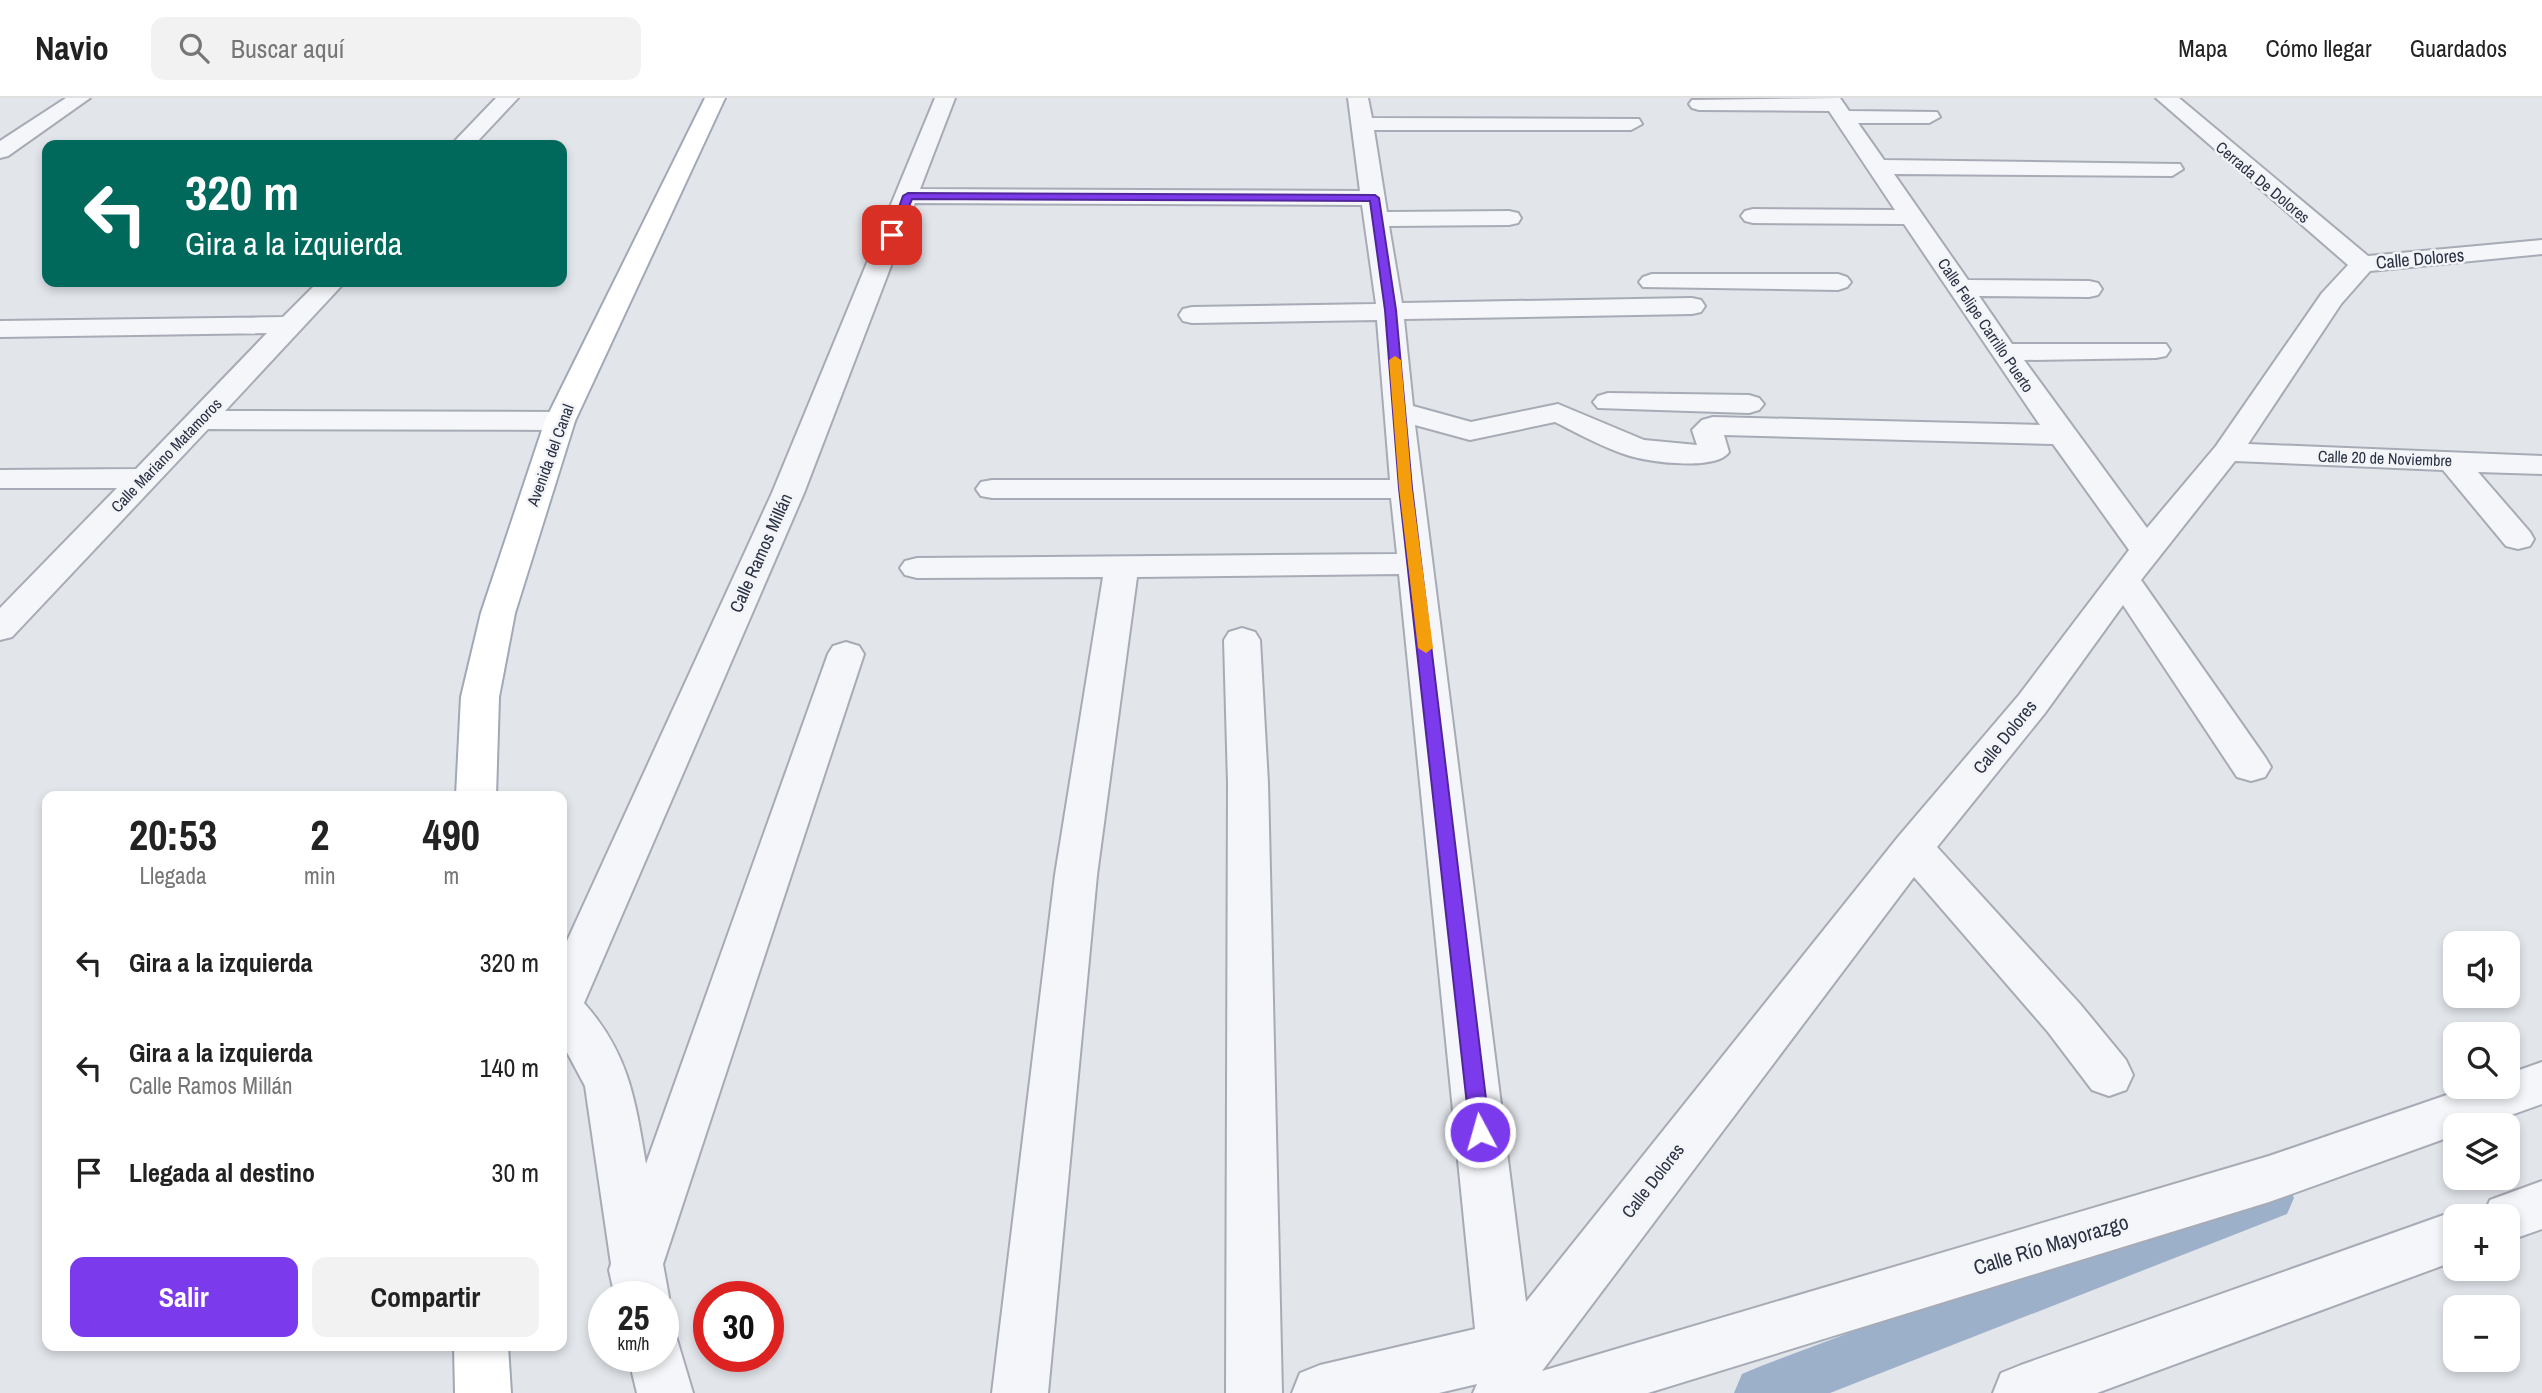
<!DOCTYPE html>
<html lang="es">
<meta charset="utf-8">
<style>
body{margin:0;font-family:"Archivo Narrow",sans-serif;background:#f2f2f2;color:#222;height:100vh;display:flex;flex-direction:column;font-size:26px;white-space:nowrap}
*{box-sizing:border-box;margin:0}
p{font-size:23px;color:#767676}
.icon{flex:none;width:38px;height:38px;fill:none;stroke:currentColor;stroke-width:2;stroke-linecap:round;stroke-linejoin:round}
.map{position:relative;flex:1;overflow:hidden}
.details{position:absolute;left:42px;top:693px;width:525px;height:560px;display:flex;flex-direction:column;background:#fff;border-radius:14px;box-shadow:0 4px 10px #0003}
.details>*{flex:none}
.guide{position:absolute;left:42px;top:42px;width:525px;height:147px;border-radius:14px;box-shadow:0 4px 10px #0003;background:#00695c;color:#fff;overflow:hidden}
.controls{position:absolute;left:2443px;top:833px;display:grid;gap:14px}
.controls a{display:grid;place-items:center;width:77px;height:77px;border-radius:14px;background:#fff;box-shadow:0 4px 10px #0003;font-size:35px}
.speed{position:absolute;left:588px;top:1183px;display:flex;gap:14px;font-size:35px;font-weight:700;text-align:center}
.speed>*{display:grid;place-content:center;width:91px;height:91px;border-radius:50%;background:#fff;box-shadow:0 4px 10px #0003;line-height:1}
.speed small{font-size:18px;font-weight:400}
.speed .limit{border:10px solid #d22;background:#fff;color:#111}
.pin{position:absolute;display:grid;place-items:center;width:60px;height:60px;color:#fff;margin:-30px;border-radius:14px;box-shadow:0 4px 10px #0006}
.me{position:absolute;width:77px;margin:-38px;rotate:354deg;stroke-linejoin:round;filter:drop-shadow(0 0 5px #0008)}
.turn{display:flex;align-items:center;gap:24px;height:147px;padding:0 28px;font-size:32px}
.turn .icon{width:91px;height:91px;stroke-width:2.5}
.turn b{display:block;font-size:49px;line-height:60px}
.eta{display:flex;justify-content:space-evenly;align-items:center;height:119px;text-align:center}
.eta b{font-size:42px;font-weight:700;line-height:49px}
.button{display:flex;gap:14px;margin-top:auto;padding:14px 28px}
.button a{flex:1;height:80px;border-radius:14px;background:#7c3aed;color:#fff;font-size:28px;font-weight:700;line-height:80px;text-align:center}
.button a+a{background:#f2f2f2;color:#222}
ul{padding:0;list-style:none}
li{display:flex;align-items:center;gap:21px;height:105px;padding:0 28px}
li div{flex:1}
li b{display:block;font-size:26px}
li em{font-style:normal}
header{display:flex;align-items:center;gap:42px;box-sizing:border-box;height:98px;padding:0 35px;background:#fff;border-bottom:2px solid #e0e0e0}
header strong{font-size:33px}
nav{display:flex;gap:38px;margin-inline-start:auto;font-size:24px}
.search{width:490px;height:63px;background:#f2f2f2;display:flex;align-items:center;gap:18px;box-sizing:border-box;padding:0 24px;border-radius:14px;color:#767676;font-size:26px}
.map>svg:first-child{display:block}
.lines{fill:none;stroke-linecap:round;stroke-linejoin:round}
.canal{fill:#9db0ca;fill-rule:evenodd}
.minor-casing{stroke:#a7abb5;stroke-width:4}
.major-casing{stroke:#a1a8b6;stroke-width:4}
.minor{fill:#f5f6f9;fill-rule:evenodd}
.major{fill:#fff;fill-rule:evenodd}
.route{fill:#7c3aed;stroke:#51269a;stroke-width:2}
.slow{fill:#f59e0b}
.labels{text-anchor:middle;stroke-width:5;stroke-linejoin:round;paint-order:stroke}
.far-street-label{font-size:16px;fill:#2a3143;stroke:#f2f4f8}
.street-label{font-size:18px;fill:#2a3143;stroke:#f2f4f8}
.near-street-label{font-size:21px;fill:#2a3143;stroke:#f2f4f8}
</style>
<header>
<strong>Navio</strong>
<div class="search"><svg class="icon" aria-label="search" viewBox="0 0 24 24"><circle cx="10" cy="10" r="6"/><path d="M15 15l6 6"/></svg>Buscar aquí</div>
<nav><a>Mapa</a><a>Cómo llegar</a><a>Guardados</a></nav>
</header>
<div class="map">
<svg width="2542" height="1295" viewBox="0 0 2542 1295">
<rect width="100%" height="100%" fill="#e2e5ea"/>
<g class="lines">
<path class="canal" d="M2270,1077L2287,1084L2294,1100L2287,1116L1830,1295H1734L1742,1276L1761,1268Z"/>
<defs>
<path id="minor" d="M66,0H90L8,58L0,60V43Z
M496,0H518L474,47H451Z
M935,0H955L920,91L1360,93L1348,0H1368L1372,20L1639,21L1642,26L1631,32H1374L1387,114L1509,113L1518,115L1521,120L1518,125L1509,127L1389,128L1402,205L1692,200L1701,202L1705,208L1701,214L1692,216L1404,221L1413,308L1471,324L1558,306L1644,342L1697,347L1692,332L1702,322L1713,319L2040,327L1904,126L1753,125L1745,123L1741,118L1745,113L1753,111L1895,112L1829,13L1699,12L1692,10L1689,6L1692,2L1840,0L1849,13L1937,14L1940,19L1929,25H1858L1884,62L2180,66L2183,71L2172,78L1894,76L1968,182L2089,183L2098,185L2102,191L2098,197L2089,199L1979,198L2012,246H2166L2170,252L2166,258L2156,260L2024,262L2147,430L2216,348L2322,195L2348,167L2156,0H2179L2368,158L2542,142V156L2370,173L2341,206L2248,346L2542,358V376L2478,374L2530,434L2534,441L2530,448L2518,451L2506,448L2443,372L2235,363L2141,482L2265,659L2271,669L2265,679L2251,683L2237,679L2123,507L2045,615L1937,749L2080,906L2126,962L2133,977L2126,992L2109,998L2092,992L2048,934L1914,779L1542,1273L2269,1058L2470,989H2508V976L2542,964V1006L2483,1027H2455V1037L2269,1104L1648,1295H1473L1477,1286L1439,1295H1292L1300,1275L1320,1267L1475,1231L1399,476L1137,479L1097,777L1048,1295H992L1055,777L1103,479L917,480L905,477L900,470L905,463L917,460L1397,456L1391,400H992L981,398L976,391L981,384L992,382H1390L1377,222L1192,225L1183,223L1179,217L1183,211L1192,209L1376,206L1362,107L915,105L804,395L584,905C629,956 635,1001 646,1066L828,556L833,548L846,544L859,548L864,556L663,1166L669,1199L663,1212V1199H615L609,1172L611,1166L585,988L562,945V854L772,395ZM1555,324C1579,336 1604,350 1630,358C1651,364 1716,373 1729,354L1724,337L2053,346L2129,452L2019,597L1898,739L1526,1204L1415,327L1470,342Z
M1652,176H1838L1847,179L1851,184L1847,189L1838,192L1643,189L1639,184L1643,179Z
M318,184H345L225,313L560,314L570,317L575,323L570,329L560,332L208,331L12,539L0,542V510L117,390H0V372L136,371L267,235L0,239V223L283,219Z
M1608,295L1749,297L1759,300L1764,306L1759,312L1749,315L1598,310L1593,304L1598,298Z
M1242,530L1255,534L1260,542L1268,685L1282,1295H1226L1228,685L1224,542L1229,534Z
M2542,1083V1131L2508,1143V1118H2483L2490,1102Z
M2455,1113L2468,1118H2455V1163L2097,1295H1993L2001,1275L2021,1267Z
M663,1233L676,1238L693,1295H637L628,1258H663Z"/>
<path id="major" d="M705,0H725L575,323L515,515L499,599L496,698H456L461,599L481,515L545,323Z
M454,1248H508L511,1295H455Z"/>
</defs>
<use href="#minor" class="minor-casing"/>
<use href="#major" class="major-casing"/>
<use href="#minor" class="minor"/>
<use href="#major" class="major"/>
</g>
<path class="route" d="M908,95L1375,97L1379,100L1396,212L1412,390L1490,1034L1487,1041L1480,1043L1473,1041L1470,1034L1399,390L1385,212L1370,103L912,101L897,137L888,140L903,98Z"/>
<path class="slow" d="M1395,258L1401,262L1412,390L1433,550L1426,555L1418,550L1399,390L1389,262Z"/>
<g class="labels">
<g class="far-street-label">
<text transform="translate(2263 84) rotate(40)" y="6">Cerrada De Dolores</text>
<text transform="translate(1986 227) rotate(56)" y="6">Calle Felipe Carrillo Puerto</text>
<text transform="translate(166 357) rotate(-46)" y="6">Calle Mariano Matamoros</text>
<text transform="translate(550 357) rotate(-70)" y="6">Avenida del Canal</text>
<text transform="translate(2385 360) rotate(2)" y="6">Calle 20 de Noviembre</text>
</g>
<g class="street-label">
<text transform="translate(2420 161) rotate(-5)" y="6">Calle Dolores</text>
<text transform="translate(761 455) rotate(-66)" y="6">Calle Ramos Millán</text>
<text transform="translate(2005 639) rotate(-51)" y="6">Calle Dolores</text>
<text transform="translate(1653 1083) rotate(-52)" y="6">Calle Dolores</text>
</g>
<g class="near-street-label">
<text transform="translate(2051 1147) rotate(-17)" y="7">Calle Río Mayorazgo</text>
</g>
</g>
</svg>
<div class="controls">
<a><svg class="icon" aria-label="sound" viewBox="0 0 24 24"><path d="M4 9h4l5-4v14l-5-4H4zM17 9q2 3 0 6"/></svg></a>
<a><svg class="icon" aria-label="search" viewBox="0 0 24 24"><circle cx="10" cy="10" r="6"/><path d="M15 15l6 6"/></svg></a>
<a><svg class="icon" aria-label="layers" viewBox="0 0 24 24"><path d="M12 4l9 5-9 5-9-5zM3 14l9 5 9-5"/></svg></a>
<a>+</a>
<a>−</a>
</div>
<div class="speed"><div>25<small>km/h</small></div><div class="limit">30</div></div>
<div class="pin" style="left:892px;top:137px;background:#d93025"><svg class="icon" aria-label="arrive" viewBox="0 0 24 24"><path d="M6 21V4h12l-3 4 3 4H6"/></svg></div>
<svg class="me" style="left:1480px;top:1034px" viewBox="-20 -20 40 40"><circle r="17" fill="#7c3aed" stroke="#fff" stroke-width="3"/><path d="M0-11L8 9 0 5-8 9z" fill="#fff"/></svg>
<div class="guide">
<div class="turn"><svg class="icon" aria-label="left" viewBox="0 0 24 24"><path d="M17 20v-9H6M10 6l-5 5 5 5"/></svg><div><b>320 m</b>Gira a la izquierda</div></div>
</div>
<section class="details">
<div class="eta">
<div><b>20:53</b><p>Llegada</p></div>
<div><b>2</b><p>min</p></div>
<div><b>490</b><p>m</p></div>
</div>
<ul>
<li><svg class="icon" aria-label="left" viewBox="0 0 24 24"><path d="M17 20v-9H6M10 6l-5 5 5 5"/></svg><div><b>Gira a la izquierda</b></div><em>320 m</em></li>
<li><svg class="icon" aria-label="left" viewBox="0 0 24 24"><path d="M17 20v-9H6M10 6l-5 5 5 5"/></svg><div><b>Gira a la izquierda</b><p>Calle Ramos Millán</p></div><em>140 m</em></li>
<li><svg class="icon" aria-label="arrive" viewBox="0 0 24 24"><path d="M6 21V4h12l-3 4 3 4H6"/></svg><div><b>Llegada al destino</b></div><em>30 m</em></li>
</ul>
<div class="button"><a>Salir</a><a>Compartir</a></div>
</section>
</div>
